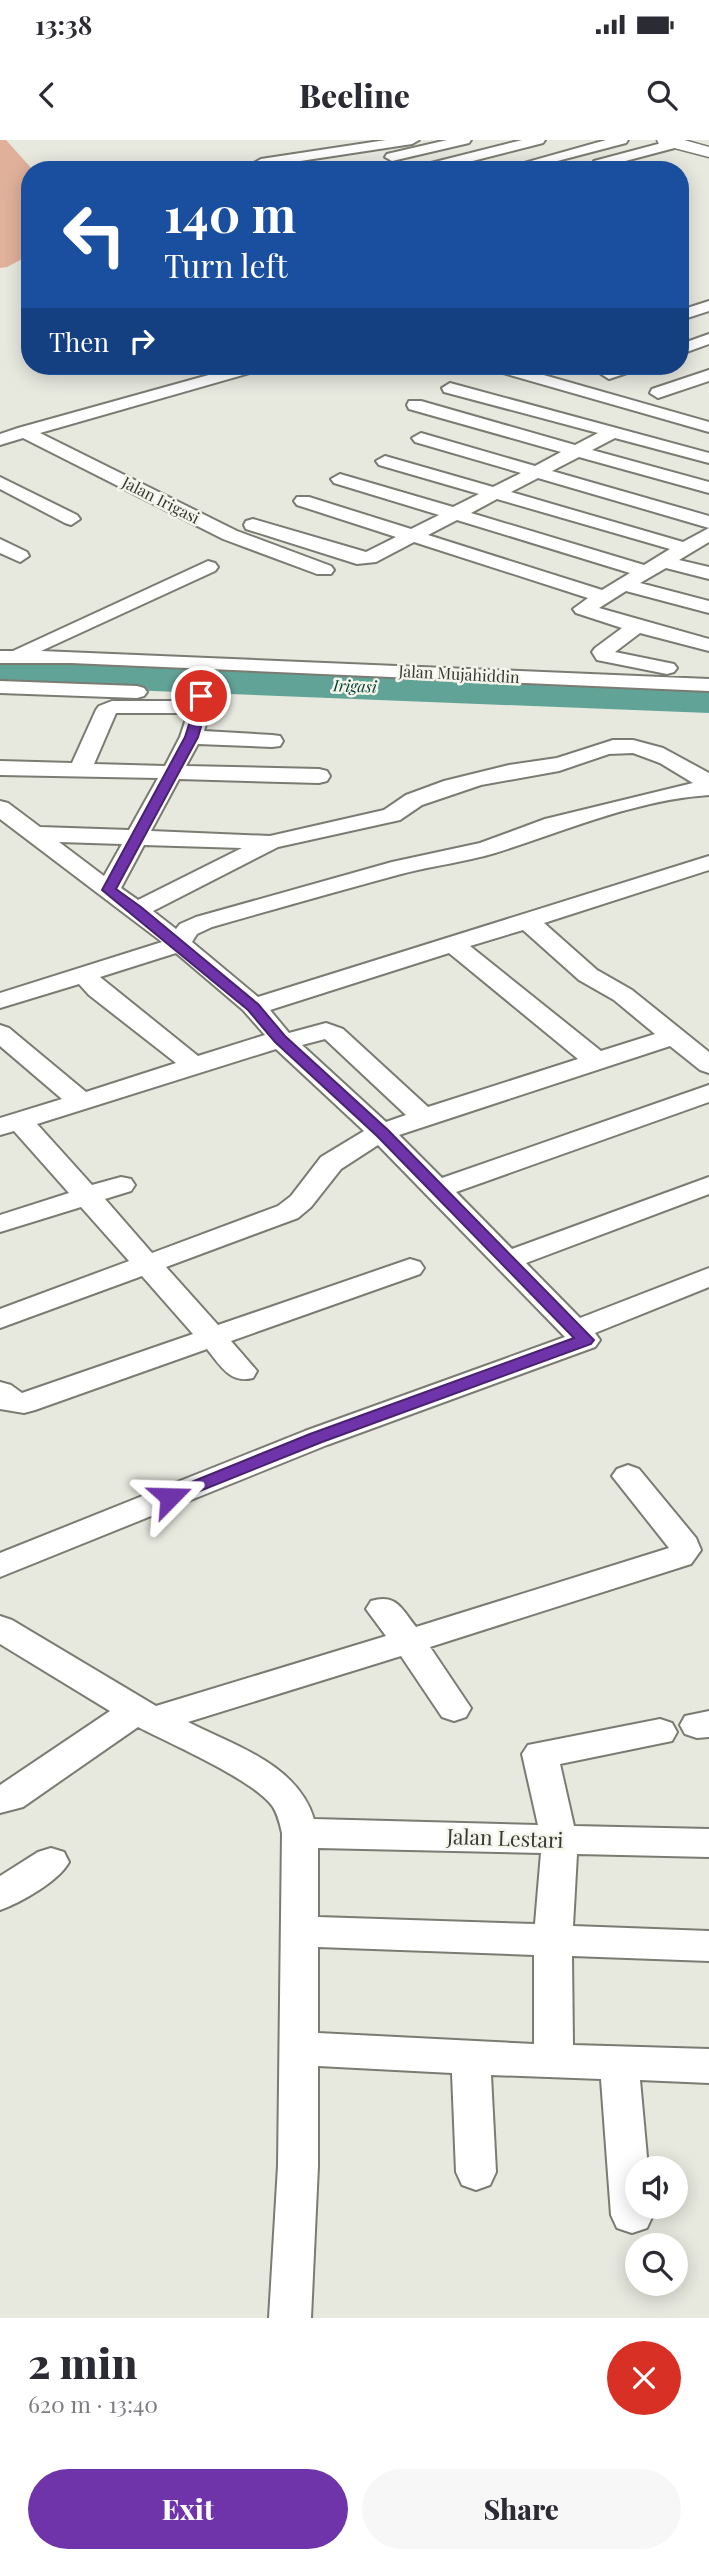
<!DOCTYPE html>
<meta charset="utf-8">
<style>
body{margin:0;font-family:"Playfair Display",serif;background:#f7f7f7;color:#2b2b33;height:100vh;display:flex;flex-direction:column;font-size:26px;white-space:nowrap}
*{box-sizing:border-box;margin:0}
p{font-size:23px;color:#7c7c81}
.icon{flex:none;width:38px;height:38px;fill:none;stroke:currentColor;stroke-width:2;stroke-linecap:round;stroke-linejoin:round}
.map{position:relative;height:2178px;overflow:hidden}
.details{display:flex;flex-direction:column;background:#fff;flex:1}
.details>*{flex:none}
.guide{position:absolute;left:21px;top:21px;width:668px;height:214px;border-radius:28px;box-shadow:0 4px 18px #0003;background:#1a4fa0;color:#fff;overflow:hidden}
.buttons{position:absolute;left:625px;top:2016px;display:grid;gap:14px}
.buttons a{display:grid;place-items:center;width:63px;height:63px;border-radius:50%;background:#fff;box-shadow:0 4px 18px #0003;font-size:35px}
.pin{position:absolute;display:grid;place-items:center;width:60px;height:60px;color:#fff;margin:-30px;border:4px solid #fff;border-radius:50%;box-shadow:0 2px 7px #0007}
.me{position:absolute;width:77px;margin:-38px;rotate:68deg;stroke-linejoin:round;filter:drop-shadow(0 0 5px #0008)}
.turn{display:flex;align-items:center;gap:24px;height:147px;padding:0 28px;font-size:32px}
.turn .icon{width:91px;height:91px;stroke-width:2.5}
.turn b{display:block;font-size:49px;line-height:60px}
.then{display:flex;align-items:center;height:66px;padding:0 28px;background:#0003;gap:14px;font-size:26px}
.round{display:grid;place-items:center;flex:none;width:74px;height:74px;border-radius:37px;background:#f7f7f7}
.head{display:flex;align-items:center;justify-content:space-between;height:119px;padding:0 28px}
h1{font-size:42px;font-weight:800;line-height:52px}
.button{display:flex;gap:14px;margin-top:auto;padding:14px 28px}
.button a{flex:1;height:80px;border-radius:42px;background:#6f34a9;color:#fff;font-size:28px;font-weight:800;line-height:80px;text-align:center}
.button a+a{background:#f7f7f7;color:#2b2b33}
.status{display:flex;justify-content:space-between;align-items:center;height:49px;padding:0 35px;background:#fff;direction:ltr}
.status svg{height:19px;fill:currentColor}
header{display:flex;justify-content:space-between;align-items:center;height:91px;padding:0 28px;background:#fff;font-size:32px;font-weight:800}
.map>svg:first-child{display:block}
.green{fill:#e0b09a}
.water{fill:#62a398}
.lines{fill:none;stroke-linecap:round;stroke-linejoin:round}
.minor-casing{stroke:#7a7b72;stroke-width:4}
.major-casing{stroke:#7a7b72;stroke-width:3}
.minor{fill:#fff;fill-rule:evenodd}
.major{fill:#fff;fill-rule:evenodd}
.route{fill:#6f34a9;stroke:#48226e;stroke-width:2}
.labels{text-anchor:middle;stroke-width:5;stroke-linejoin:round;paint-order:stroke}
.far-street-label{font-size:16px;fill:#373734;stroke:#f4f6eb}
.far-water-label{font-size:16px;font-style:italic;fill:#024139;stroke:#f4f6eb}
.near-street-label{font-size:21px;fill:#373734;stroke:#f4f6eb}
</style>
<div class="status"><b>13:38</b><svg viewBox="0 0 49 12"><path d="M0 12V9h3v3zM5 12V6h3v6zM10 12V3h3v9zM15 12V0h3v12zM26 1h20v11H26zM47 4h2v5h-2z"/></svg></div>
<header><svg class="icon" aria-label="back" viewBox="0 0 24 24"><path d="M15 5l-7 7 7 7"/></svg>Beeline<svg class="icon" aria-label="search" viewBox="0 0 24 24"><circle cx="10" cy="10" r="6"/><path d="M15 15l6 6"/></svg></header>
<div class="map">
<svg width="709" height="2178" viewBox="0 0 709 2178">
<rect width="100%" height="100%" fill="#e7e8de"/>
<path class="green" d="M0,0H6L33,30H30V115L7,127L0,128Z"/>
<path class="water" d="M0,521L709,550V573L0,545Z"/>
<g class="lines">
<defs>
<path id="minor" d="M386,0H419L412,4L261,27L254,23L261,19Z
M447,0H471L469,3L392,21L385,17L387,14Z
M522,0H545L543,3L437,30L429,26L431,23Z
M606,0H628L626,3L523,30H499Z
M673,0H682L684,3L682,6L599,28L592,24L594,21Z
M212,24L225,30H206L207,25Z
M157,25L166,30L150,29Z
M709,161V171L681,180V170Z
M709,194V204L681,214V204Z
M241,226H266L264,229L40,293L237,391L331,426L334,430L331,434H317L223,399L23,298L0,305V294L18,288Z
M487,226H512L709,282V292L489,229Z
M618,226H641L639,229L609,239L601,234Z
M709,230V241L658,258L650,253L652,249Z
M450,243L709,313V323L615,298L592,310L709,342V353L579,317L552,331L709,376V388L538,338L511,352L683,402L709,388V402L679,420L709,427V439L666,428L640,443L709,461V473L626,451L599,468L709,499V511L640,493L615,512L674,524L677,528L674,532L667,534L597,520L592,512L595,508L622,488L576,473L573,469L588,458L414,402L376,422L357,424L246,389L244,385L246,381L253,379L366,412L396,397L297,365L294,361L297,357H309L411,389L439,375L334,343L331,339L340,334L453,367L479,354L379,325L376,321L385,316L493,347L521,333L415,302L412,298L421,293L535,326L561,312L409,269L407,265L409,261H421L575,305L598,293L444,252L442,248ZM497,359L670,409L644,425L471,373ZM457,380L630,433L602,450L428,395Z
M0,337L77,375L80,379L71,385L65,383L0,349Z
M0,399L27,412L29,416L20,422L0,413Z
M208,421L215,423L218,427L215,431L41,511L709,539V551L71,523H0V511H13Z
M0,541L137,546L144,548L147,552L144,556L137,558L0,553Z
M112,561H201L208,563L211,567L204,591L272,595L280,596L283,601L280,606L272,607L198,604L186,626L319,629L327,631L330,636L327,641L319,643L179,639L151,691L270,696L384,670L406,655L444,641L509,625L557,618L613,600H633L663,608L709,633V655C635,660 565,691 495,713C464,722 432,726 401,734C338,751 275,769 212,787L197,794L192,802L258,857L709,716V730L544,783L597,830L632,850L709,912V933L700,930L670,906L399,995L442,1038L709,945V962L456,1052L512,1109L709,1037V1054L526,1123L580,1178L709,1128V1147L595,1193L600,1200L595,1207L327,1305L0,1437V1413L305,1291L565,1197L378,1005L341,1029L311,1067L298,1078L166,1127L218,1185L410,1119L420,1122L424,1128L420,1134L231,1201L257,1231L253,1238C230,1244 220,1225 207,1209L35,1270L24,1273L0,1269V1242L11,1245L22,1253L193,1194L142,1136L0,1188V1169L129,1121L81,1067L0,1092V1075L69,1053L14,991L0,995V978L62,959L0,906V885L9,888L86,952L176,923L89,855L79,844L0,868V853L162,802L0,679V661L8,663L40,687L129,690L158,638L0,635V621L72,623L96,570L99,566ZM116,573H188L180,597L165,626L94,624ZM633,613L660,623L693,643L545,679L480,703L392,722L196,777L180,784L176,789L153,771L278,707L400,680L422,665L481,645L559,631L609,614ZM59,702L122,704L104,736ZM144,705L242,708L138,760L121,748ZM523,790L579,840L614,860L655,894L601,911L470,806ZM176,813L243,870L265,895L198,916L100,837ZM449,813L578,919L428,967L343,889L326,883L289,893L270,870ZM325,899L406,975L386,982L302,905ZM276,909L364,991L321,1017L291,1056L278,1066L152,1113L105,1059L131,1051L135,1045L131,1039L121,1037L92,1045L37,984Z
M628,1325L639,1329L696,1398L701,1410L691,1424L430,1507L471,1568L466,1577L454,1581L442,1577L401,1516L188,1582C235,1606 297,1624 314,1679L538,1685L522,1614L528,1605L660,1579L672,1583L677,1592L672,1601L560,1624L574,1686L709,1689V1717L577,1714L573,1786L709,1791V1821L572,1816L573,1905L709,1909V1943L640,1940L648,2028H637V2067H652L653,2075L647,2088L632,2093L617,2088L611,2075L601,1939L491,1935L496,2032L490,2045L476,2050L462,2045L456,2032L452,1933L318,1926V2026L311,2178H269L278,2026L282,1693C280,1684 278,1675 273,1667C256,1641 169,1603 138,1587L23,1667L0,1673V1645L110,1571L0,1504V1476L12,1480L156,1566L386,1496L366,1469L371,1461C396,1453 402,1469 416,1487L669,1408L612,1336L617,1329ZM318,1708L541,1713L535,1784L318,1777ZM318,1807L534,1815V1904L318,1893Z
M709,1571V1597L697,1598L685,1594L680,1585L685,1576Z
M51,1708L64,1712L69,1722C59,1741 20,1763 0,1770V1736L38,1712Z"/>
<path id="major" d="M657,0H684L709,7V17L659,4Z"/>
</defs>
<use href="#minor" class="minor-casing"/>
<use href="#major" class="major-casing"/>
<use href="#minor" class="minor"/>
<use href="#major" class="major"/>
</g>
<path class="route" d="M201,553L209,559L198,597L116,749L141,767L258,864L285,896L388,990L594,1200L591,1204L322,1302L170,1363L164,1362L161,1357L164,1353L310,1294L574,1198L377,996L275,902L248,870L102,750L185,597L197,559L195,556Z"/>
<g class="labels">
<g class="far-street-label">
<text transform="translate(161 360) rotate(27)" y="6">Jalan Irigasi</text>
<text transform="translate(459 534) rotate(3)" y="6">Jalan Mujahiddin</text>
</g>
<g class="far-water-label">
<text transform="translate(355 546) rotate(2)" y="6">Irigasi</text>
</g>
<g class="near-street-label">
<text transform="translate(505 1699) rotate(2)" y="7">Jalan Lestari</text>
</g>
</g>
</svg>
<div class="buttons">
<a><svg class="icon" aria-label="sound" viewBox="0 0 24 24"><path d="M4 9h4l5-4v14l-5-4H4zM17 9q2 3 0 6"/></svg></a>
<a><svg class="icon" aria-label="search" viewBox="0 0 24 24"><circle cx="10" cy="10" r="6"/><path d="M15 15l6 6"/></svg></a>
</div>
<div class="pin" style="left:201px;top:556px;background:#d93025"><svg class="icon" aria-label="arrive" viewBox="0 0 24 24"><path d="M6 21V4h12l-3 4 3 4H6"/></svg></div>
<svg class="me" style="left:170px;top:1357px" viewBox="-20 -20 40 40"><path d="M0-17L14 15 0 8-14 15z" fill="#6f34a9" stroke="#fff" stroke-width="4"/></svg>
<div class="guide">
<div class="turn"><svg class="icon" aria-label="left" viewBox="0 0 24 24"><path d="M17 20v-9H6M10 6l-5 5 5 5"/></svg><div><b>140 m</b>Turn left</div></div>
<div class="then">Then<svg class="icon" aria-label="right" viewBox="0 0 24 24"><path d="M7 20v-9h11M14 6l5 5-5 5"/></svg></div>
</div>
</div>
<section class="details">
<div class="head"><div><h1>2 min</h1><p>620 m · 13:40</p></div><a class="round" style="background:#d93025;color:#fff"><svg class="icon" aria-label="close" viewBox="0 0 24 24"><path d="M6 6l12 12M18 6L6 18"/></svg></a></div>
<div class="button"><a>Exit</a><a>Share</a></div>
</section>
